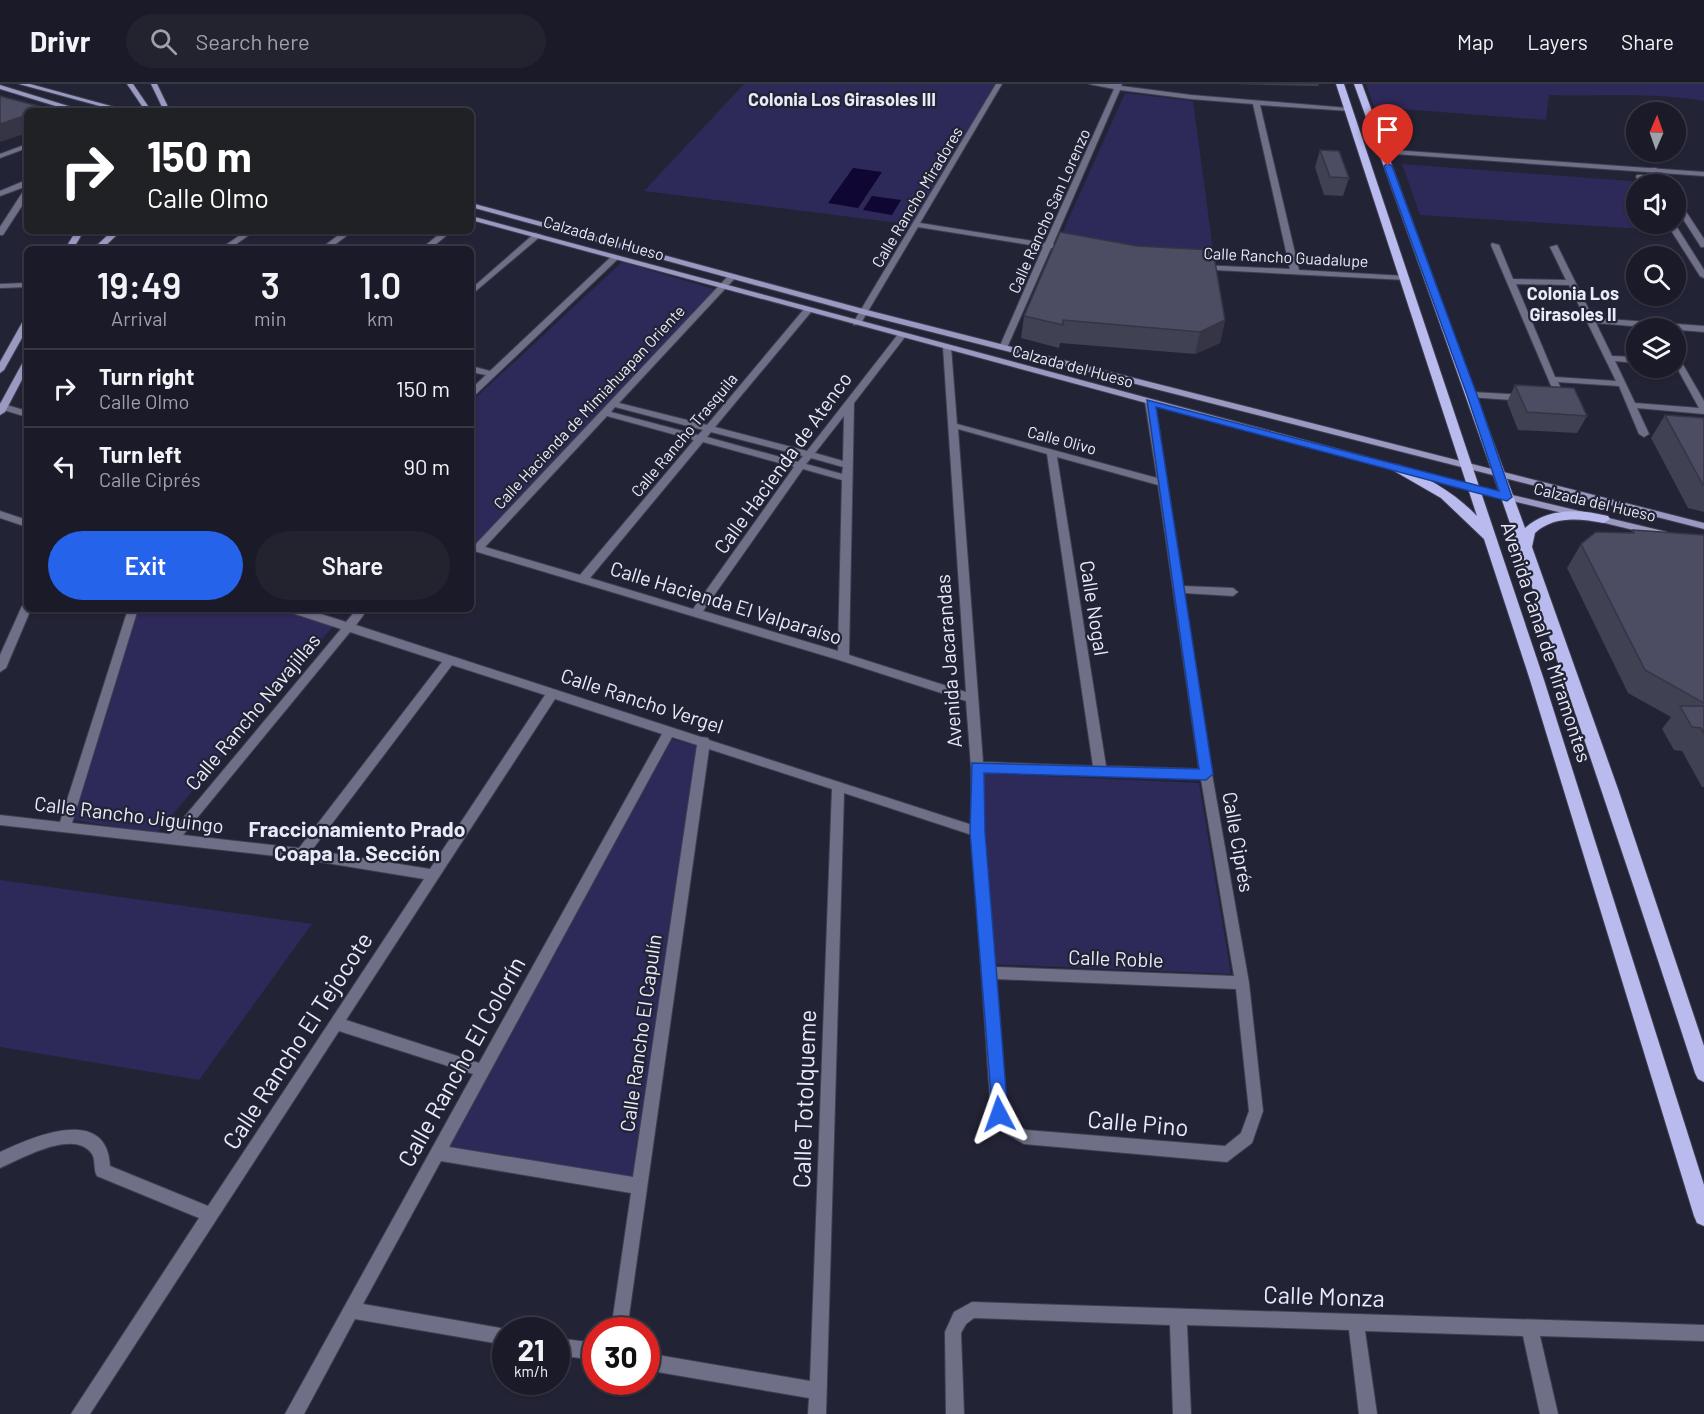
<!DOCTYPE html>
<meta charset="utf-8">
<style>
body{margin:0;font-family:Barlow,sans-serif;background:#232330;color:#f1f3f6;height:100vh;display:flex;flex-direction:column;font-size:22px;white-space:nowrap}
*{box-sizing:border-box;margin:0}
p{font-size:20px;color:#9fa1a8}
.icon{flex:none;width:33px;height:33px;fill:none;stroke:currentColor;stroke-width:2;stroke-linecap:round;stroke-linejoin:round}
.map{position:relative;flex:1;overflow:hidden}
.drawer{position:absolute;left:24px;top:162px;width:450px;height:366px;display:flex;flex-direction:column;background:#1a1a28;border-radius:9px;box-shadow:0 2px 4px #0004,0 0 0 2px #383845}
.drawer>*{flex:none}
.hud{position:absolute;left:24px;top:24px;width:450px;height:126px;border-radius:9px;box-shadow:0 2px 4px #0004,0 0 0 2px #383845;background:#202124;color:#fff;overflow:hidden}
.needle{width:39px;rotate:2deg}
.buttons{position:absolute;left:1626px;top:18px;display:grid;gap:12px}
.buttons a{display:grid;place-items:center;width:60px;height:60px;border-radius:50%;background:#1a1a28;box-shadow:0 2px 4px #0004,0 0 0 2px #383845;font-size:30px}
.speed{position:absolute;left:492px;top:1233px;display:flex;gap:12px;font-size:30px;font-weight:700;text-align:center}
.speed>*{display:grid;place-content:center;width:78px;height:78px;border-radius:50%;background:#1a1a28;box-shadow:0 2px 4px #0004,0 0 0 2px #383845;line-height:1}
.speed small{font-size:15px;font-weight:400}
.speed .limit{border:9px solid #d22;background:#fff;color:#111}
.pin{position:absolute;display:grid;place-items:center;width:51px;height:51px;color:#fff;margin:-62px -26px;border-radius:50% 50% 50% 0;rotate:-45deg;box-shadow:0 0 6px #0007}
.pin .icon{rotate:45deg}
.me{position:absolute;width:66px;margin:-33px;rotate:356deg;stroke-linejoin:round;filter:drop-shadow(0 0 4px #0008)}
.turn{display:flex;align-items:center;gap:21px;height:126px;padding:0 24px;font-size:27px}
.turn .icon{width:78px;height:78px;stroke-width:2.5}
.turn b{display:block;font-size:42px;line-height:51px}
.eta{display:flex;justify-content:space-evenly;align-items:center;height:102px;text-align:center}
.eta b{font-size:36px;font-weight:600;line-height:42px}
.primary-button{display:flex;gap:12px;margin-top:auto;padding:12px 24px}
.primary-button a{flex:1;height:69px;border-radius:36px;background:#2563eb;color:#fff;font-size:24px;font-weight:600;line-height:69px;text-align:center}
.primary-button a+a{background:#232330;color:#f1f3f6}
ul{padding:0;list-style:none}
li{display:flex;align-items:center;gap:18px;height:78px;padding:0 24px;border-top:2px solid #383845}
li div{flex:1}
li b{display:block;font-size:22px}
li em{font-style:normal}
header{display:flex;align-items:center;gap:36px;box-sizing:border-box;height:84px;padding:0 30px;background:#1a1a28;border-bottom:2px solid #383845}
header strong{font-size:28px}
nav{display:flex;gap:33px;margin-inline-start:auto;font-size:21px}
.search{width:420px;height:54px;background:#232330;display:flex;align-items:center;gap:15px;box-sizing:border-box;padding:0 21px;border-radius:33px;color:#9fa1a8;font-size:22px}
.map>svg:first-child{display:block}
.green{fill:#2d2958}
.water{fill:#100634}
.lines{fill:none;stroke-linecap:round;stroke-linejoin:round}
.minor-casing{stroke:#3f3f51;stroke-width:2}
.tertiary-casing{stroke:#3f3f51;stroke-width:2}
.secondary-casing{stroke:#3f3f51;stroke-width:2}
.primary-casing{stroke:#3f3f51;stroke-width:2}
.minor{fill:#6f6f88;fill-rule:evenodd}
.tertiary{fill:#6f6f88;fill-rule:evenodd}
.secondary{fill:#9999c1;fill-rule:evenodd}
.primary{fill:#b9baed;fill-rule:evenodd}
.wall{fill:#414154}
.shaded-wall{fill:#353545}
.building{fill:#4c4c62;stroke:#353545;stroke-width:1.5}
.route{fill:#2563eb;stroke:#184099;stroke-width:1.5}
.labels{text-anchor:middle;stroke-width:4.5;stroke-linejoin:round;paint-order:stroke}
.far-street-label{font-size:16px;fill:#eaebf8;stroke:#232336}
.far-neighbourhood-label{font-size:18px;font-weight:bold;fill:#eaebf8;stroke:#232336}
.street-label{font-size:20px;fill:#eaebf8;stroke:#232336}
.neighbourhood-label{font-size:21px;font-weight:bold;fill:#eaebf8;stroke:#232336}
.near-street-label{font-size:24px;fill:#eaebf8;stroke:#232336}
</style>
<header>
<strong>Drivr</strong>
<div class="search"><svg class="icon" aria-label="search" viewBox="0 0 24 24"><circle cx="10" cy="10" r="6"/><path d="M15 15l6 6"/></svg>Search here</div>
<nav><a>Map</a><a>Layers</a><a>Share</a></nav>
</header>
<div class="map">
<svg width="1704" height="1330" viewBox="0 0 1704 1330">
<rect width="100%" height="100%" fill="#232336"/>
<path class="green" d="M744,0H997L914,141L644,107Z
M1366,0H1704V17C1652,8 1602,13 1549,11L1546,36L1374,23Z
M1125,9L1193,17L1214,173L1060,154Z
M1402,80L1631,97L1636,107V140H1655L1659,146L1420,131Z
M622,178L717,206L477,459L471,457V318Z
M138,525H286L336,539L156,750L74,736Z
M668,654L701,663L633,1095L443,1066Z
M978,689L1199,699L1231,890L990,880Z
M0,796L312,840L199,996L0,963Z"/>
<path class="water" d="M853,84L882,88L858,124L828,119Z
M872,112L901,116L892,131L863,126Z"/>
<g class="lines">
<defs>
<path id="minor" d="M996,0H1002L920,139L1045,159L1114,5L1089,0H1122L1121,2L1191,11L1348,24L1351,26L1350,27L1260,21L1299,186L1405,192L1409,194L1405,196L1196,185V181H1199L1290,185L1253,20L1191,15L1120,6L1053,160L1073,165L1069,167L1051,164L1006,266L999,264L1043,163L918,143L861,239L854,241L853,239Z
M27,60V64L0,74V70Z
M1650,84H1656L1666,100H1660L1649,86Z
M1637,91H1643L1648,100H1642L1636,93Z
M24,97H27V102L0,112V107Z
M24,106H27V114L3,151H0V143Z
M1676,117H1679L1704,155V163H1701L1676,124Z
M1667,140H1675L1704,186V194L1700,192Z
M246,147H255L229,165H220Z
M344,147H353L329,165H320Z
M443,147H452L430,165H421Z
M535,149L542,151L471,211V205Z
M1492,159L1499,161L1513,195L1566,196L1550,163L1557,161L1593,234L1704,242V248L1596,239L1612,272L1636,273V279L1615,277L1635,319L1699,324L1676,282V276L1682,279L1704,317V330L1637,324L1649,350L1644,353L1639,350L1619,302L1558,298L1566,316L1561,319L1558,318L1491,161ZM1516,200L1569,201L1616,297L1555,293Z
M613,171L620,173L474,312L471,313V305L486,291L471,288V282L490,287Z
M730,190L737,192L619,319L707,341L805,224H811V228L715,343L807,367L899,249H905V253L854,319L849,571L966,608L943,263L947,260L951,263L957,340L1157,394L1145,318L1150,315L1155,318L1183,502L1233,504L1238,508L1233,512L1184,509L1212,690L1249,899L1263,1027L1252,1059L1227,1078L1024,1060L1003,1048L991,1030L972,751L844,709L826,1330H808L809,1314L646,1286V1269L810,1297L832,705L709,665L627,1246H611L631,1109L441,1077L363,1220L506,1245L511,1246H506V1261L355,1235L304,1330H285L473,990L339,947L90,1330H71L199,1134L97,1092C93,1085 96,1076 92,1070C74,1044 21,1075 0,1084V1068C32,1053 107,1020 110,1082L208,1122L424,795L302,775L0,741V731L60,738L128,525H138L72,739L170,750L341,545L289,528L288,525H305L346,538L357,525H368L356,541L701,653L708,654L709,656L972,741L971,683L966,617L839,576L471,466V459L476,460ZM615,323L703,346L698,351L611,328ZM607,332L694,356L580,491L485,463ZM844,332L843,377L815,369ZM958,345L1047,370L1093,682L983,678ZM711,348L803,372L798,378L707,353ZM703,358L794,383L693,525L590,494ZM1057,373L1158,401L1199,685L1106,682ZM811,374L843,383L842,390L806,380ZM803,385L842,396L838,567L703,527ZM350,548L442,578L299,764L183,751ZM452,581L545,611L430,785L312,766ZM555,615L662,650L479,979L346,936ZM672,653L697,661L633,1093L449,1063ZM983,688L1201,695L1234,892L995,883L984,748ZM996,895L1236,905L1249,1027L1241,1049L1225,1062L1026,1046L1013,1038L1006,1028Z
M27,199V203L0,204V200Z
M1472,308L1526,311L1531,314L1526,317L1469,313V309Z
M0,319L27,327V333L0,325Z
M0,427L27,436V443L0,434Z
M27,518V525H31L6,584L0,588V571L22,522Z
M972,1218L1704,1241V1257L1540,1252L1558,1330H1540L1523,1252L1365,1247L1377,1330H1359L1349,1246L1187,1241L1191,1330H1173L1170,1241L974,1234L966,1240L961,1249L964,1330H946L945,1248L954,1228Z
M556,1254L596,1259V1276L556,1271Z"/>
<path id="tertiary" d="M1378,65L1704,88V92L1381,69L1377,67Z"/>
<path id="secondary" d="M19,0H30L129,27H118Z
M127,0H133L148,22V27H142V22Z
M151,0H157L170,27H164Z
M0,1L81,26L82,27H72L0,5Z
M471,119L867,226L1704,439V445L861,230L471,123Z
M471,132L1475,402L1667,448L1672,451L1667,454L1471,407L471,136Z
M76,147H84L73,165H65Z
M112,147H121L102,165H93Z
M27,234V245L4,286L0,289V278L23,237Z
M27,275V286L5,328L0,331V320L23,278Z"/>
<path id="primary" d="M1336,0H1344L1544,596L1704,1101V1142L1697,1139L1694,1132L1530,596L1484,455L1441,414L1389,384L1395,380L1399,381C1428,394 1455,409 1477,432Z
M1354,0H1362L1525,444C1548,423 1580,425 1608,432L1610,435L1604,439C1580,435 1555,431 1535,449L1532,463L1618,705L1704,962V998L1698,995L1695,989C1587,657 1473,328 1354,0Z"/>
</defs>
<use href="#minor" class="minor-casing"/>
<use href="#tertiary" class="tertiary-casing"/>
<use href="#secondary" class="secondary-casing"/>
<use href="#primary" class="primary-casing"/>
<use href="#minor" class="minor"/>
<use href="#tertiary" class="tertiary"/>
<use href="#secondary" class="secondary"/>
<use href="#primary" class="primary"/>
</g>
<path class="wall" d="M1231,0H1319L1318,2Z
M1320,66L1349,94L1343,112L1324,111L1315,83Z
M1024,232L1225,236L1220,259L1195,270L1060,259L1059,264L1021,254Z
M1515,301L1587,332L1577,349L1518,346L1507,318Z
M1665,331L1704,334V428L1688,424L1651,354Z
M1633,446L1704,451V703H1702L1682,667L1674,666L1662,645L1671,633L1628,609L1567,484L1581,460L1632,448Z"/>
<path class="shaded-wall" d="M27,31V49L0,58V40Z
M1225,236L1220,259L1195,270L1200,248Z"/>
<path class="building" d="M0,12L46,24L37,27H27V31L0,40Z
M1320,66L1339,67L1349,94L1330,93Z
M1060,148L1137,162L1213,166L1225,236L1200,248L1063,236V241L1024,232Z
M1515,301L1574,304L1587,332L1527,328Z
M1665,331L1704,334V401H1703Z
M1633,446L1704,451V619L1645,586L1581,460L1596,448L1634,449Z
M1680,622H1704V650L1701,644L1692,643Z"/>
<path class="route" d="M1388,79L1392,82L1477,311L1512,413L1507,417L1156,323L1213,690L1206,696L984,689L985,748L1008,1030L1005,1036L999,1038L993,1036L970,748L972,679L1199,685L1147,316L1499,407L1467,311L1384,82Z"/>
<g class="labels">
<g class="far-street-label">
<text transform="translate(917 113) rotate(-59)" y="6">Calle Rancho Miradores</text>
<text transform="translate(1049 127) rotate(-66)" y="6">Calle Rancho San Lorenzo</text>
<text transform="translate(604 154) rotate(16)" y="6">Calzada del Hueso</text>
<text transform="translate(1286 173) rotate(3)" y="6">Calle Rancho Guadalupe</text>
<text transform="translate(1073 282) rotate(15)" y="6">Calzada del Hueso</text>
<text transform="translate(589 323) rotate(-47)" y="6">Calle Hacienda de Mimiahuapan Oriente</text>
<text transform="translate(684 351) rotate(-50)" y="6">Calle Rancho Trasquila</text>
<text transform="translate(1062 356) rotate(15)" y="6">Calle Olivo</text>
<text transform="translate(1595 418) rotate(13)" y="6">Calzada del Hueso</text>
</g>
<g class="far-neighbourhood-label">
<text x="842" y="22">Colonia Los Girasoles III</text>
<text x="1573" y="216">Colonia Los<tspan x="1573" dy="21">Girasoles II</tspan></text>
</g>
<g class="street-label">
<text transform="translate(783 379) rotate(-54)" y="7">Calle Hacienda de Atenco</text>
<text transform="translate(726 519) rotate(17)" y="7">Calle Hacienda El Valparaíso</text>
<text transform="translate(1094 524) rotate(81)" y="7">Calle Nogal</text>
<text transform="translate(1546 558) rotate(72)" y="7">Avenida Canal de Miramontes</text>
<text transform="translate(949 577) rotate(-94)" y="7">Avenida Jacarandas</text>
<text transform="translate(642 617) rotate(18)" y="7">Calle Rancho Vergel</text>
<text transform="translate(253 628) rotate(-50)" y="7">Calle Rancho Navajillas</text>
<text transform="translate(129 731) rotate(7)" y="7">Calle Rancho Jiguingo</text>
<text transform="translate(1238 758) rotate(80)" y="7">Calle Ciprés</text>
<text transform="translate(1116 875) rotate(2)" y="7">Calle Roble</text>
<text transform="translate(641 949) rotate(-82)" y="7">Calle Rancho El Capulín</text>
</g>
<g class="neighbourhood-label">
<text x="357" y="753">Fraccionamiento Prado<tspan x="357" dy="24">Coapa 1a. Sección</tspan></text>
</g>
<g class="near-street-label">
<text transform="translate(298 957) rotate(-57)" y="8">Calle Rancho El Tejocote</text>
<text transform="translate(462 978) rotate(-61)" y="8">Calle Rancho El Colorín</text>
<text transform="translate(805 1015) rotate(-88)" y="8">Calle Totolqueme</text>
<text transform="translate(1138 1040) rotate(5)" y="8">Calle Pino</text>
<text transform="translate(1324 1213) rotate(2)" y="8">Calle Monza</text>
</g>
</g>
</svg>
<div class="buttons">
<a><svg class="needle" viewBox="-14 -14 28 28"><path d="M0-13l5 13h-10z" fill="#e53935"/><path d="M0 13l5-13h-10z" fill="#9fa1a8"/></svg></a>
<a><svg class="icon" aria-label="sound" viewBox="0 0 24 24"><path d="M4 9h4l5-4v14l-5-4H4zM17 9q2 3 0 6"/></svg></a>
<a><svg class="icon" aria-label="search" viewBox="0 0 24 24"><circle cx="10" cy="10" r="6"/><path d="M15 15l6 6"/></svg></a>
<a><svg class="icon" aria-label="layers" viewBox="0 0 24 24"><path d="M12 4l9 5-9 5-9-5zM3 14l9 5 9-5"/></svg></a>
</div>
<div class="speed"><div>21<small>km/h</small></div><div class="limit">30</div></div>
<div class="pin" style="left:1388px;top:82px;background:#d93025"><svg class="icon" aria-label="arrive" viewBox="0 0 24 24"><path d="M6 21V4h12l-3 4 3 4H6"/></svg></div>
<svg class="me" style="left:999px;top:1030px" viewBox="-20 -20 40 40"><path d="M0-17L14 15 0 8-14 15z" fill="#2563eb" stroke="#fff" stroke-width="4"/></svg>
<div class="hud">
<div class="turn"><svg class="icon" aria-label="right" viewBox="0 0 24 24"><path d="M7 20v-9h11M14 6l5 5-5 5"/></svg><div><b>150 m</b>Calle Olmo</div></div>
</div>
<section class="drawer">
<div class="eta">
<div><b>19:49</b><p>Arrival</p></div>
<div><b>3</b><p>min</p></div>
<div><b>1.0</b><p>km</p></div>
</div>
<ul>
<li><svg class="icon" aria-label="right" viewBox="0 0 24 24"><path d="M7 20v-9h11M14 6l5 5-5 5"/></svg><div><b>Turn right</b><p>Calle Olmo</p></div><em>150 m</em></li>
<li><svg class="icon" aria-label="left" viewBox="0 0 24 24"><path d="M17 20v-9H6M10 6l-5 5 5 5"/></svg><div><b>Turn left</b><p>Calle Ciprés</p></div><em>90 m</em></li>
</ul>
<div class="primary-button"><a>Exit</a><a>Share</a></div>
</section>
</div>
